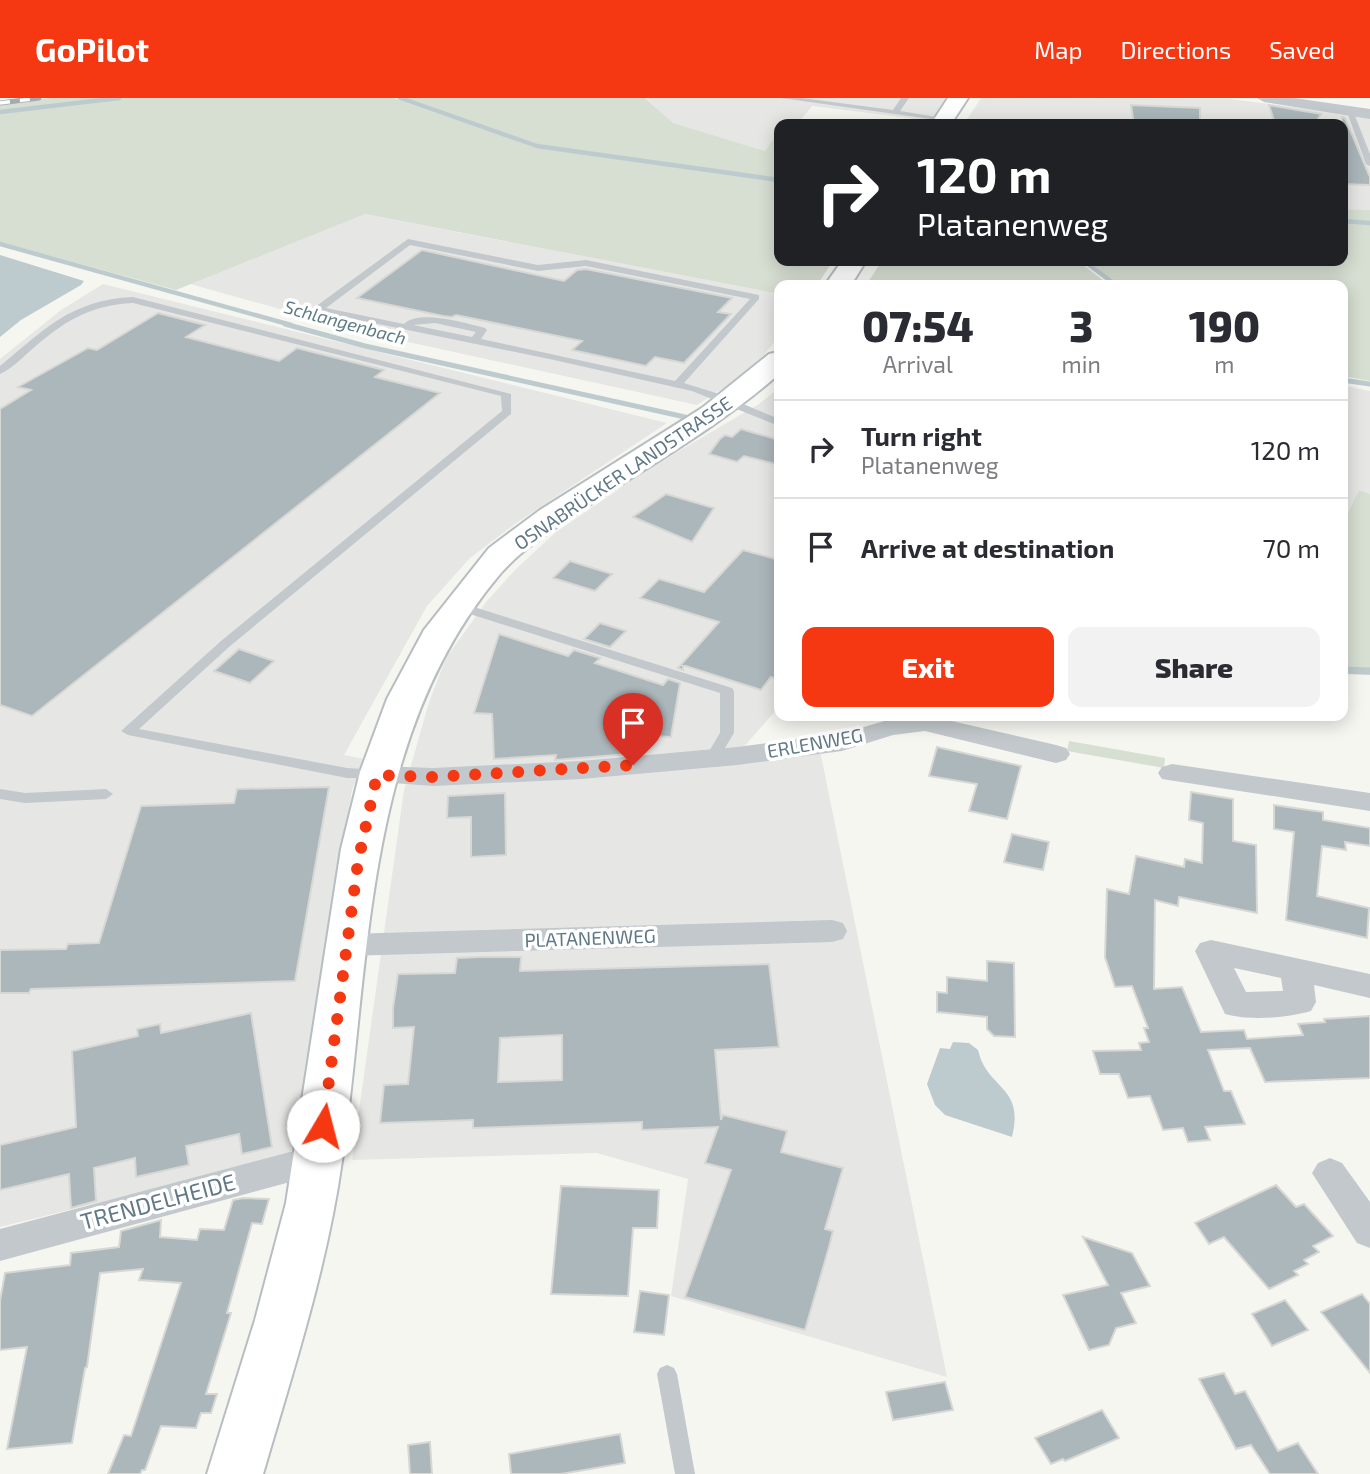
<!DOCTYPE html>
<meta charset="utf-8">
<style>
body{margin:0;font-family:"Exo 2",sans-serif;background:#f2f2f3;color:#2b2b33;height:100vh;display:flex;flex-direction:column;font-size:26px;white-space:nowrap}
*{box-sizing:border-box;margin:0}
p{font-size:23px;color:#7c7c81}
.icon{flex:none;width:38px;height:38px;fill:none;stroke:currentColor;stroke-width:2;stroke-linecap:round;stroke-linejoin:round}
.map{position:relative;flex:1;overflow:hidden}
.panel{position:absolute;left:774px;top:182px;width:574px;height:441px;display:flex;flex-direction:column;background:#fff;border-radius:14px;box-shadow:0 4px 18px #0003}
.panel>*{flex:none}
.banner{position:absolute;left:774px;top:21px;width:574px;height:147px;border-radius:14px;box-shadow:0 4px 18px #0003;background:#202124;color:#fff;overflow:hidden}
.pin{position:absolute;display:grid;place-items:center;width:60px;height:60px;color:#fff;margin:-72px -30px;border-radius:50% 50% 50% 0;rotate:-45deg;box-shadow:0 0 7px #0007}
.pin .icon{rotate:45deg}
.me{position:absolute;width:77px;margin:-38px;rotate:8deg;stroke-linejoin:round;filter:drop-shadow(0 0 5px #0008)}
.turn{display:flex;align-items:center;gap:24px;height:147px;padding:0 28px;font-size:32px}
.turn .icon{width:91px;height:91px;stroke-width:2.5}
.turn b{display:block;font-size:49px;line-height:60px}
.eta{display:flex;justify-content:space-evenly;align-items:center;height:119px;text-align:center}
.eta b{font-size:42px;font-weight:800;line-height:49px}
.cta{display:flex;gap:14px;margin-top:auto;padding:14px 28px}
.cta a{flex:1;height:80px;border-radius:14px;background:#f53712;color:#fff;font-size:28px;font-weight:800;line-height:80px;text-align:center}
.cta a+a{background:#f2f2f3;color:#2b2b33}
ul{padding:0;list-style:none}
li{display:flex;align-items:center;gap:21px;height:98px;padding:0 28px;border-top:2px solid #e1e1e2}
li div{flex:1}
li b{display:block;font-size:26px}
li em{font-style:normal}
header{display:flex;align-items:center;gap:42px;box-sizing:border-box;height:98px;padding:0 35px;background:#f53712;color:#fff}
header strong{font-size:33px}
nav{display:flex;gap:38px;margin-inline-start:auto;font-size:24px}
.map>svg:first-child{display:block}
.built{fill:#e6e7e5}
.green{fill:#d7ded2}
.water{fill:#bdcbcf}
.lines{fill:none;stroke-linecap:round;stroke-linejoin:round}
.stream-far2{stroke:#bdcbcf;stroke-width:4.5}
.stream-far1{stroke:#bdcbcf;stroke-width:5}
.stream{stroke:#bdcbcf;stroke-width:7}
.building{fill:#acb7bb;stroke:#d7d7d4;stroke-width:2;fill-rule:evenodd}
.secondary-casing{stroke:#b7bdc1;stroke-width:4}
.lane{fill:#c2c8cb;fill-rule:evenodd}
.street{fill:#c2c8cb;fill-rule:evenodd}
.secondary{fill:#fff;fill-rule:evenodd}
.rail-casing{stroke:#a2abb0;stroke-width:5}
.rail{stroke:#fff;stroke-width:3.5;stroke-dasharray:10;stroke-linecap:butt}
.route{stroke:#f53712;stroke-width:12;stroke-dasharray:0 21.6}
.labels{text-anchor:middle;stroke-width:7;stroke-linejoin:round;paint-order:stroke}
.far-water-label{font-size:18px;font-style:italic;fill:#5d7b83;stroke:#fff}
.street-label{font-size:19px;fill:#617886;stroke:#fff}
.near-street-label{font-size:23px;fill:#617886;stroke:#fff}
</style>
<header>
<strong>GoPilot</strong>
<nav><a>Map</a><a>Directions</a><a>Saved</a></nav>
</header>
<div class="map">
<svg width="1370" height="1376" viewBox="0 0 1370 1376">
<rect width="100%" height="100%" fill="#f6f6f1"/>
<path class="built" d="M646,0H945L929,26L909,20L812,8L798,25L785,24L779,26V33L765,53L672,25Z
M981,0L1230,1L1357,17L1370,21V112L1342,111V26H964Z
M364,116L779,196V238L764,257L733,284L697,307L362,234L190,186Z
M103,186L667,325L515,426L470,460L427,508L344,657L364,661L352,692L293,1057L0,1129V261L61,212Z
M1342,287L1370,293V396L1359,392L1342,427Z
M779,290V609L741,652H820L947,1279L671,1198L688,1081L597,1055L352,1062L404,692L429,604L446,560L486,504L516,471L556,434L650,370L759,306Z"/>
<path class="green" d="M50,0H393L534,49L779,84V163H833L817,187H779V196L365,116L176,192L0,144V6Z
M404,0H645L673,25L765,53L779,33V80L540,47Z
M1342,111L1370,112V283L1342,278V187H1119L1088,163H1342Z
M882,163H1078L1109,187H866Z
M1359,392L1370,396V577L1342,576V427Z
M1069,643L1165,660L1164,670L1067,653Z"/>
<path class="water" d="M0,157L84,183L81,187L21,222L0,239Z
M953,944L969,945L978,952C987,992 1025,987 1012,1039L945,1017L935,1007L927,986L940,950L950,951Z"/>
<g class="lines">
<path class="stream-far2" d="M400,0L537,48L779,82
M0,14L119,0
M1342,123L1370,125
M0,146L291,227
M1084,163L1116,187"/>
<path class="stream-far1" d="M285,226L365,248L685,319
M1342,282L1370,286"/>
<path class="stream" d="M1342,572L1370,573"/>
</g>
<path class="building" d="M1131,7L1200,10V26H1134Z
M1269,7L1321,16L1315,26H1275Z
M1342,19L1345,20L1370,79V87L1342,86Z
M422,152L564,183L577,172L586,171L732,200L718,214L731,216L684,265L655,259L646,268L572,252L582,243L456,217L452,219L443,218L357,200Z
M158,215L205,227L186,239L279,263L297,250L384,272L375,279L440,295L32,618L0,607V311L31,292L18,289L88,250L97,252Z
M741,331L779,342V367L744,358L737,364L709,356L720,341L725,337L732,339Z
M666,396L714,410L692,444L633,419Z
M743,452L779,462V582L771,579L761,592L683,567V572L678,570L719,524L640,500L659,481L704,494Z
M570,463L612,476L595,493L553,480Z
M600,525L626,533L610,549L584,541Z
M499,536L568,558L574,552L600,560L595,565L663,587L668,581L680,585L671,639L633,637L629,656L555,662L556,657L494,661L492,616L474,615Z
M239,551L274,563L250,585L214,573Z
M937,649L1021,668L1007,721L969,713L977,686L929,678Z
M329,689L295,883L31,891L29,895H0V852L66,851L68,846L99,845L141,708L234,705L237,691Z
M1191,694L1233,701V743L1256,747L1257,815L1179,799L1178,808L1155,802L1154,891L1182,889L1201,934L1244,932L1247,941L1303,937L1298,926L1325,924L1324,921L1370,918V980L1265,984L1250,950L1208,952L1224,993H1231L1245,1026L1205,1029L1210,1042L1188,1044L1183,1030L1163,1032L1150,998L1128,1000L1119,976H1100L1093,953L1141,952L1139,945L1149,944L1144,930H1148L1132,888L1115,889L1105,859L1107,791L1129,796L1136,758L1184,769L1185,761L1202,765L1203,725L1189,722Z
M505,695L506,757L471,759V719L447,720L448,698Z
M1274,707L1323,714V722L1370,730V748L1345,744L1346,752L1322,748L1317,798L1369,810L1367,840L1286,822L1294,734L1274,731Z
M1012,736L1049,744L1043,772L1004,764Z
M478,859H521L520,873L769,866L779,949L715,952L721,1022L723,1017L787,1033L781,1054L843,1070L825,1131L833,1133L829,1149L805,1232L685,1199L731,1072L705,1065L718,1029L642,1032V1024L473,1030V1022L380,1025L384,987L408,986L414,929L393,930V910L398,876L455,875L457,860ZM562,937V982L498,984L500,940Z
M987,863L1014,865L1015,939L994,938L987,931V919L937,914V894L947,895V879L987,883Z
M251,915L272,1049L242,1056L239,1036L186,1048L189,1067L136,1079L135,1060L94,1070L96,1103L71,1110L69,1076L0,1092V1047L76,1029L72,953L138,938L137,931L160,926L161,935Z
M1276,1087L1296,1109L1304,1106L1333,1138L1313,1148L1319,1154L1304,1162L1308,1166L1294,1173L1298,1177L1269,1191L1224,1139L1209,1146L1195,1125Z
M561,1088L659,1092L657,1130H633L628,1198L551,1196Z
M243,1100L269,1101L262,1126L252,1125L227,1215H231L206,1296H217L211,1315H201L196,1330L161,1328L145,1372H142L140,1376H108L124,1337L131,1338L181,1185L139,1182L143,1171L100,1175L87,1269L85,1270L72,1345L7,1351L27,1249L0,1252V1203L5,1175L70,1167L71,1155L119,1149L121,1133L161,1122L160,1139L197,1142L200,1131L224,1132L233,1102Z
M1083,1139L1132,1155L1150,1188L1121,1195L1136,1225L1116,1230L1109,1247L1089,1252L1063,1197L1108,1187Z
M640,1193L669,1197L664,1237L634,1234Z
M1362,1196L1370,1206V1275L1321,1214Z
M1285,1202L1308,1232L1272,1248L1252,1216Z
M1224,1275L1235,1296L1245,1293L1278,1353L1298,1345L1318,1376H1270L1251,1347L1236,1351L1199,1281Z
M945,1284L953,1312L893,1322L886,1294Z
M1102,1312L1119,1340L1065,1363L1063,1361L1051,1366L1035,1340Z
M620,1336L625,1365L561,1376H511L509,1356Z
M430,1344L432,1376H410L408,1347Z"/>
<g class="lines">
<defs>
<path id="secondary" d="M948,0H968L951,26H931Z
M842,163H866L851,187H825Z
M779,254V276C720,328 653,365 588,408C558,428 525,448 501,475C362,638 371,864 342,1063C327,1170 293,1273 263,1376H207L255,1222L286,1105L341,751L360,674L387,601L424,532L489,450L540,412L702,310L769,256Z"/>
</defs>
<use href="#secondary" class="secondary-casing"/>
<path class="lane" d="M781,0H802L893,12L901,0H909L900,13L949,21L945,23Z
M1346,11L1353,13L1370,56V68L1366,66Z
M408,141L538,167L586,162L759,197V201L684,285L719,296L779,321V328L692,293L554,262L315,213V209ZM410,147L538,173L586,168L750,201L675,283L481,241L487,232L485,230C465,225 419,211 404,226L326,210ZM435,225L476,234L472,239L413,227Z
M133,199L511,296V316L229,549L139,631L347,670L377,672L384,677L382,680H347L128,637L121,633L221,543L502,313L501,298L133,205C89,207 63,224 30,253C21,261 11,271 0,276V268C45,231 71,202 133,199Z
M458,504L732,590L734,593V635L717,663H707L705,660L720,635V595L454,511L452,508L454,505Z
M0,691L25,695L106,691L113,696L106,701L25,705L0,701Z
M667,1267L674,1270L677,1276L695,1376H675L657,1276L660,1270Z"/>
<path class="street" d="M1257,0H1294L1370,11V21L1264,4Z
M915,618H930L1056,647L1066,650L1070,656L1066,662L1056,665L925,633L893,637L842,653L737,667L581,681L433,688L367,683L363,677L367,671L377,668L433,670L581,663L737,649L840,636L891,621Z
M1172,666L1370,695V713L1162,681L1158,675L1162,669Z
M832,822L843,825L847,833L843,841L832,844L347,858L336,855L331,847L336,839L347,836Z
M1211,842L1370,876V900L1314,887L1316,904L1311,913C1287,920 1249,923 1225,916L1195,853L1200,845ZM1234,870L1281,880L1283,893L1246,894Z
M317,1053L329,1057L335,1067L329,1077L317,1081L290,1084L0,1163V1131L290,1054Z
M1330,1060L1342,1065L1370,1104V1150L1357,1145L1312,1075L1318,1065Z"/>
<use href="#secondary" class="secondary"/>
<defs>
<path id="rail" d="M0,5L39,0"/>
</defs>
<use href="#rail" class="rail-casing"/>
<use href="#rail" class="rail"/>
</g>
<g class="lines">
<path class="route" d="M323,1028L358,764L377,677L433,679L633,667"/>
</g>
<g class="labels">
<g class="far-water-label">
<text transform="translate(345 225) rotate(15)" y="6">Schlangenbach</text>
</g>
<g class="street-label">
<text transform="translate(623 375) rotate(-34)" y="7">OSNABRÜCKER LANDSTRASSE</text>
<text transform="translate(815 645) rotate(-10)" y="7">ERLENWEG</text>
<text transform="translate(590 840) rotate(-2)" y="7">PLATANENWEG</text>
</g>
<g class="near-street-label">
<text transform="translate(158 1104) rotate(-15)" y="8">TRENDELHEIDE</text>
</g>
</g>
</svg>
<div class="pin" style="left:633px;top:667px;background:#d93025"><svg class="icon" aria-label="arrive" viewBox="0 0 24 24"><path d="M6 21V4h12l-3 4 3 4H6"/></svg></div>
<svg class="me" style="left:323px;top:1028px" viewBox="-20 -20 40 40"><circle r="19" fill="#fff"/><path d="M0-13L10 11 0 6-10 11z" fill="#f53712"/></svg>
<div class="banner">
<div class="turn"><svg class="icon" aria-label="right" viewBox="0 0 24 24"><path d="M7 20v-9h11M14 6l5 5-5 5"/></svg><div><b>120 m</b>Platanenweg</div></div>
</div>
<section class="panel">
<div class="eta">
<div><b>07:54</b><p>Arrival</p></div>
<div><b>3</b><p>min</p></div>
<div><b>190</b><p>m</p></div>
</div>
<ul>
<li><svg class="icon" aria-label="right" viewBox="0 0 24 24"><path d="M7 20v-9h11M14 6l5 5-5 5"/></svg><div><b>Turn right</b><p>Platanenweg</p></div><em>120 m</em></li>
<li><svg class="icon" aria-label="arrive" viewBox="0 0 24 24"><path d="M6 21V4h12l-3 4 3 4H6"/></svg><div><b>Arrive at destination</b></div><em>70 m</em></li>
</ul>
<div class="cta"><a>Exit</a><a>Share</a></div>
</section>
</div>
